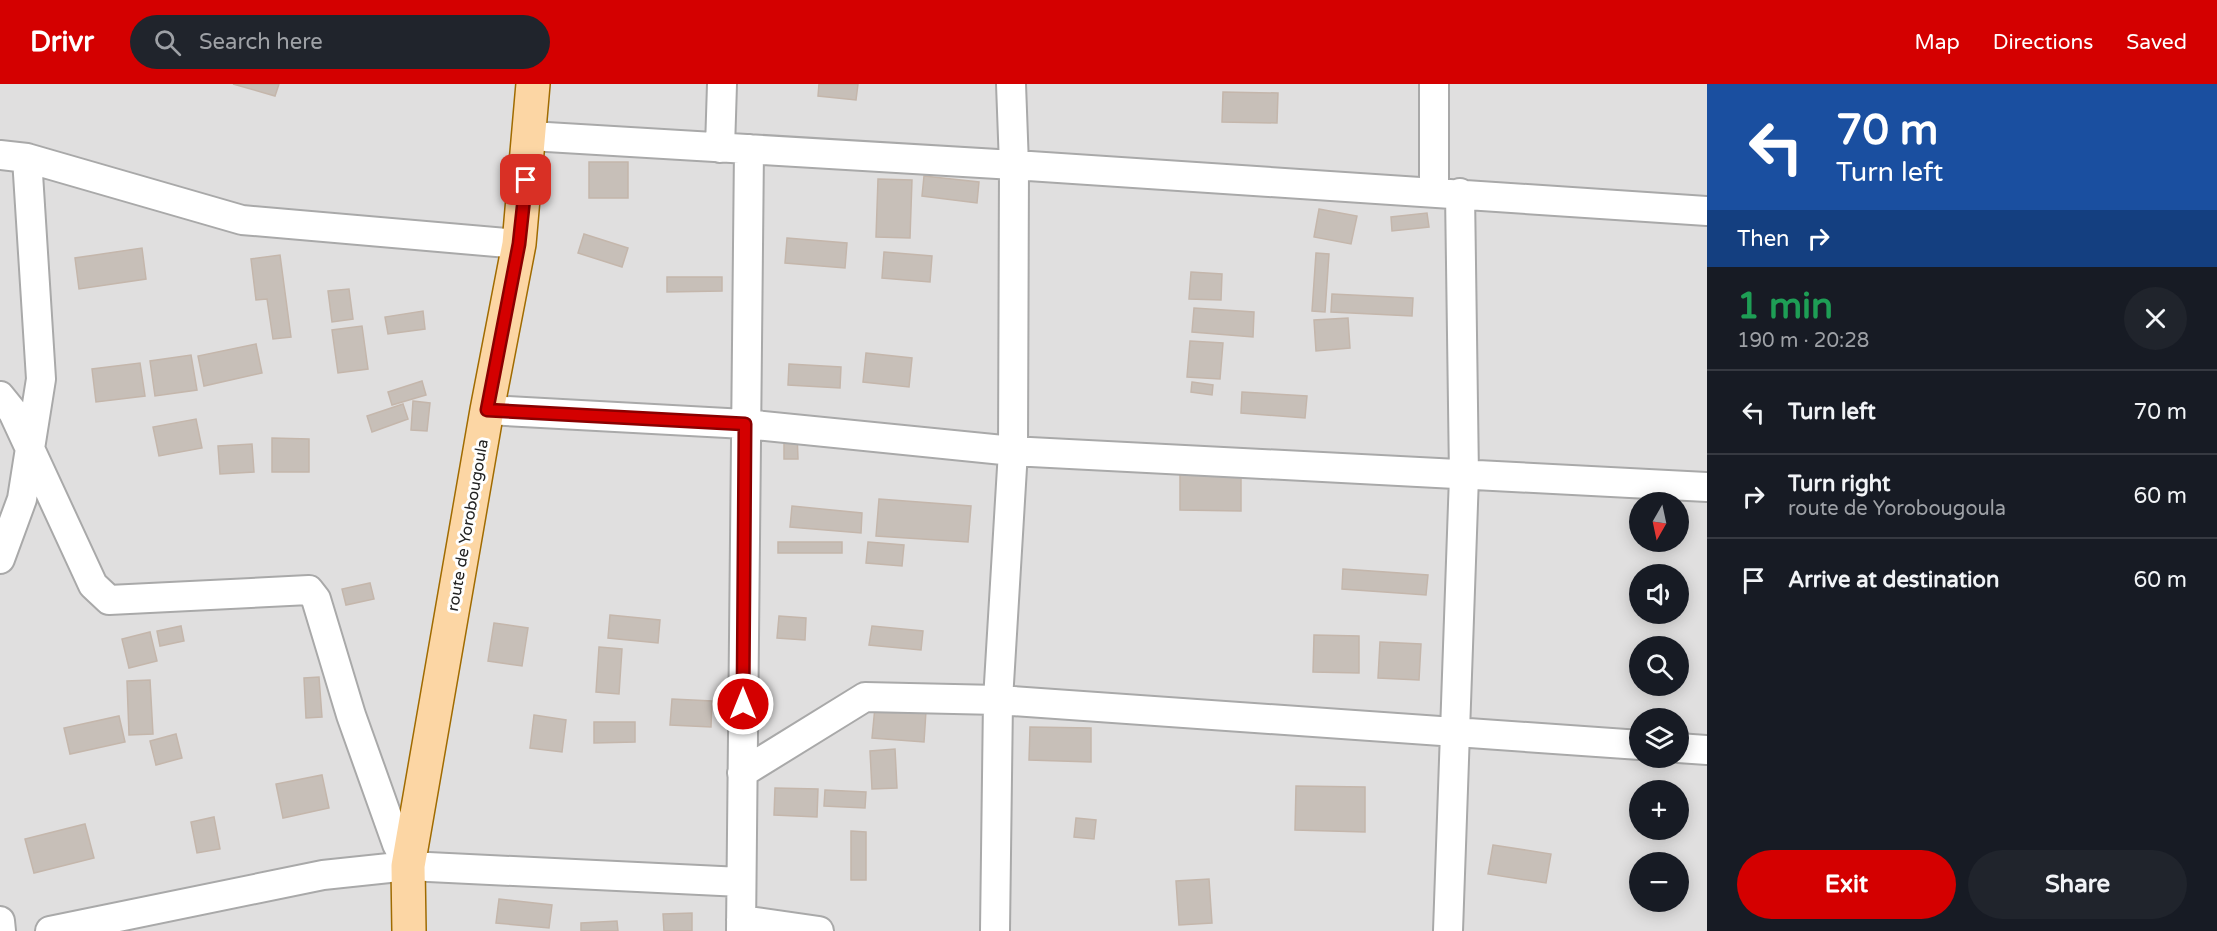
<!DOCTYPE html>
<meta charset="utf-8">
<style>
body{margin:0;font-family:"Varela Round",sans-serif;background:#20242c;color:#f1f3f6;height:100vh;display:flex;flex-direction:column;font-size:22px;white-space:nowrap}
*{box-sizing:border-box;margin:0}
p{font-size:20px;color:#9ea1a6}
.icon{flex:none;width:33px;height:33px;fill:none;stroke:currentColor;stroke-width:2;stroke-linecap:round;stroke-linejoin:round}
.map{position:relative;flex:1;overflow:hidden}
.sheet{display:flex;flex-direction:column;background:#171b24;width:510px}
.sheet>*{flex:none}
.banner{background:#1a4fa0;color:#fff;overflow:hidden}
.needle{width:39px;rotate:189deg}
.controls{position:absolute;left:1629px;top:408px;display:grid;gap:12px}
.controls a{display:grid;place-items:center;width:60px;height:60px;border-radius:50%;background:#171b24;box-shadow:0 3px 15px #0003;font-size:30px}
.pin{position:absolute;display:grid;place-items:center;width:51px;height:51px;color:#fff;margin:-26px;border-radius:12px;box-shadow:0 3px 9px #0006}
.me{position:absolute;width:66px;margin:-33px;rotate:0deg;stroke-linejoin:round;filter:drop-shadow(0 0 4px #0008)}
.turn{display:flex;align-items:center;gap:21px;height:126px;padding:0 30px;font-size:27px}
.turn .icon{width:78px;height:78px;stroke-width:2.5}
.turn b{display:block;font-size:42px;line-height:51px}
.then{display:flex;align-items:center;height:57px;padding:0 30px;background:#0003;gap:12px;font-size:22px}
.round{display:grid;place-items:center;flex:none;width:63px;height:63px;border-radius:32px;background:#20242c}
.head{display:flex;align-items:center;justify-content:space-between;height:102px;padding:0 30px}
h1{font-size:36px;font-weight:700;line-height:45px;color:#1e9e55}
.cta{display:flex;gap:12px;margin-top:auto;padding:12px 30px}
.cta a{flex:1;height:69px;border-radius:36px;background:#d40000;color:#fff;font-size:24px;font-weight:700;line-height:69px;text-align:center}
.cta a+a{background:#20242c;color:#f1f3f6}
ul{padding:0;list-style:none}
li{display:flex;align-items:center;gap:18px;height:84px;padding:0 30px;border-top:2px solid #363941}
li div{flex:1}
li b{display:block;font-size:22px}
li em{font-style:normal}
header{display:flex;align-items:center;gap:36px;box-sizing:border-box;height:84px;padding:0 30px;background:#d40000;color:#fff}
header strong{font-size:28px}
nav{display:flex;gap:33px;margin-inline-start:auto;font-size:21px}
.search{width:420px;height:54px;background:#20242c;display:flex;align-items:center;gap:15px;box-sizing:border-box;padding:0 21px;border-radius:33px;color:#9ea1a6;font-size:22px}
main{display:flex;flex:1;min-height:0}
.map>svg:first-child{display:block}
.residential{fill:#e0dfdf;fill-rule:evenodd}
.building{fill:#c7bfb8;stroke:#c4b6ab;stroke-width:1.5}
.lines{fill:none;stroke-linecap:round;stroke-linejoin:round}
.minor-casing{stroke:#a9a9a9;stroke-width:32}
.major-casing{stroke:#a06b00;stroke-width:36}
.minor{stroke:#fff;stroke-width:28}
.major{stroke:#fcd6a4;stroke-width:33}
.route-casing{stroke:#8a0000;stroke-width:15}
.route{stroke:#d40000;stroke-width:10}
.labels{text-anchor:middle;stroke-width:6;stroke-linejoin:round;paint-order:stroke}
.street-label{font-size:16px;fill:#222;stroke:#fff}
</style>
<header>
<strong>Drivr</strong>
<div class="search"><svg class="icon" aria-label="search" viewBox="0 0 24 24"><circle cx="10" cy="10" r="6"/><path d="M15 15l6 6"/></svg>Search here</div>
<nav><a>Map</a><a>Directions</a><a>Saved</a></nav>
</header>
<main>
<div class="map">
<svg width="1707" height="847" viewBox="0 0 1707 847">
<rect width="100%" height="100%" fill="#f2efe9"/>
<path class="residential" d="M0,0H1707V847H0ZM1640,418H1678V458H1640ZM1640,490H1678V530H1640ZM1640,562H1678V602H1640ZM1640,634H1678V674H1640ZM1640,706H1678V746H1640ZM1640,778H1678V818H1640Z"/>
<path class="building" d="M233,0H279L275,12Z
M819,0H858L856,16L818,12Z
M1223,8L1278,9L1277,39L1222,38Z
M589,78H628V114H589Z
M924,92L979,98L977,119L922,112Z
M878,95L912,96L910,154L876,153Z
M1319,125L1357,132L1351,160L1314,153Z
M1427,129L1429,143L1392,147L1391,133Z
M584,150L628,164L622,183L578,169Z
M787,154L847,159L845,184L785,179Z
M142,164L146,195L79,205L75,174Z
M884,168L932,172L930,198L882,194Z
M1316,169L1329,170L1325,228L1312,227Z
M280,171L291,253L273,255L267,215L256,216L251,175Z
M1191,188L1222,190L1221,216L1189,215Z
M667,193H722V207L667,208Z
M349,205L353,235L332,238L328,207Z
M1332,210L1413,214L1412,232L1331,228Z
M1194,224L1254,228L1253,253L1192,248Z
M423,227L425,245L388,250L385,233Z
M1348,234L1350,264L1316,267L1314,236Z
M362,242L368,285L338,289L332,246Z
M1190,257L1223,259L1220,295L1187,293Z
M256,260L262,289L204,302L198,272Z
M866,269L912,274L909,303L863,298Z
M191,271L197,306L155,312L150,277Z
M140,279L145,312L96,318L92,285Z
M789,280L841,283L840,304L788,301Z
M422,297L426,311L392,321L388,308Z
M1192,298L1213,301L1212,311L1191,308Z
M1242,308L1307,312L1305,334L1241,329Z
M413,317L430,319L427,347L411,346Z
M403,320L408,335L372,348L367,332Z
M196,335L202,364L159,372L153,343Z
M784,348H797L798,375H784Z
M272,354L309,355V388H272Z
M252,360L254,388L220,390L218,362Z
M1180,390L1241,391V427L1180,426Z
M879,415L971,422L968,458L876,452Z
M792,422L862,429L861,449L790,443Z
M778,458H842V469H778Z
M868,458L904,461L902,482L866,479Z
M1343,485L1428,491L1426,511L1342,505Z
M370,499L374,515L346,521L342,505Z
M610,531L660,536L658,559L608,554Z
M779,532L806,534L805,556L777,554Z
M494,539L528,544L522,582L488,577Z
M181,542L184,557L160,562L157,547Z
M872,542L923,547L921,566L869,561Z
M150,548L157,577L129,584L122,555Z
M1314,551L1359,552V589L1313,588Z
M1380,558L1421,560L1419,596L1378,594Z
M599,563L622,565L619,610L596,608Z
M319,593L322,633L306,634L304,594Z
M150,596L153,650L129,651L127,597Z
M672,615L712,617L711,643L670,641Z
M875,623L926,627L924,658L872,654Z
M534,631L566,636L562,668L530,664Z
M119,632L125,658L70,670L64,644Z
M594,638H635V658L594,659Z
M1030,643L1091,644V678L1029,676Z
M176,650L182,674L156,681L150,657Z
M895,665L897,704L872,705L870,667Z
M322,691L329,724L283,734L276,700Z
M1296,702L1365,703V748L1295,746Z
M775,704L818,705L817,733L774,731Z
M825,706L866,708L865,724L824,722Z
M214,733L220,765L197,769L191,738Z
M1076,734L1096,736L1094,755L1074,753Z
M85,740L94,774L34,789L25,755Z
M851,747L866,748V796H851Z
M1493,761L1551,770L1546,799L1488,790Z
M1209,795L1212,839L1179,841L1176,797Z
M499,815L552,821L549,844L496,839Z
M692,829V847H664L663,830Z
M617,837L618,847H581V839Z"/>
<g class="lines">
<defs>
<path id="minor" d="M530,52L1014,81L1707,127
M720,64L722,0
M0,71L27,74L242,136L519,160
M1434,107V0
M0,312L13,328L93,501L109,516L309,506L316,515L351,631L397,760L408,782
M487,326L745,340L1013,367L1707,403
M0,475L22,415L41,295L27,74
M1678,664L1707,666
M742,689L865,613L998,616L1640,661
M741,836L819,847
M0,837L1,847
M50,847L323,791L408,782L741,798
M741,847L749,65
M995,847L998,616L1013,367L1014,81L1011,0
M1448,847L1464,392L1460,109"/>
<path id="major" d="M409,847L408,782L487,326L519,160L533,0"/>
</defs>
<use href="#minor" class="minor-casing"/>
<use href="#major" class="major-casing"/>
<use href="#minor" class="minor"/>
<use href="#major" class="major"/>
</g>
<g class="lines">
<defs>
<path id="route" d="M526,96L519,160L487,326L745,340L743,620"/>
</defs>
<use href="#route" class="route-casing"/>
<use href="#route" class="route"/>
</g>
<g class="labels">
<g class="street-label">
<text transform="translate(467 441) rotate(-80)" y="6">route de Yorobougoula</text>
</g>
</g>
</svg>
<div class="controls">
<a><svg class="needle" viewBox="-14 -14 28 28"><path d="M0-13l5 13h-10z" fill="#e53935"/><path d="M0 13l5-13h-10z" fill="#9ea1a6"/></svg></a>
<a><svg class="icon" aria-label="sound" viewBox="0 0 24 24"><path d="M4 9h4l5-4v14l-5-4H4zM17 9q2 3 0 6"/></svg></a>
<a><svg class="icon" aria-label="search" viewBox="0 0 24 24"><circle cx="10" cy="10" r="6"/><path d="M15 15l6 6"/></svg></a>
<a><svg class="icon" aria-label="layers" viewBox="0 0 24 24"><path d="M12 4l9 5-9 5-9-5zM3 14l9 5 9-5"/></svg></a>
<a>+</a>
<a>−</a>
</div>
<div class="pin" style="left:526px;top:96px;background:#d93025"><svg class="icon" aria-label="arrive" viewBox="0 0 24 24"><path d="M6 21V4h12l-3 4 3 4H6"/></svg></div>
<svg class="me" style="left:743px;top:620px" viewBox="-20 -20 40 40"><circle r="17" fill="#d40000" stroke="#fff" stroke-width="3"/><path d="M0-11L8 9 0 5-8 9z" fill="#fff"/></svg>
</div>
<section class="sheet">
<div class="banner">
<div class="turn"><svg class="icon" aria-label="left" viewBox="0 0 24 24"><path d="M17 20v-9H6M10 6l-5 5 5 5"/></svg><div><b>70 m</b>Turn left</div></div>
<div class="then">Then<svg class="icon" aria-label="right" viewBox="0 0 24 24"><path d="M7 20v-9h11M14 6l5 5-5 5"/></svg></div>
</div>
<div class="head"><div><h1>1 min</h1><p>190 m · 20:28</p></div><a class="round"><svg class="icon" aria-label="close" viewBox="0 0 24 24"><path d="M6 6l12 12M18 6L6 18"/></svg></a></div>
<ul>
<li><svg class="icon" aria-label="left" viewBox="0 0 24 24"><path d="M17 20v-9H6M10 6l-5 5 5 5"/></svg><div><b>Turn left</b></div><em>70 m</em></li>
<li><svg class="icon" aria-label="right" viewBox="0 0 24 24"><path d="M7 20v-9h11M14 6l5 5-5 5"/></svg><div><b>Turn right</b><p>route de Yorobougoula</p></div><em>60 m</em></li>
<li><svg class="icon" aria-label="arrive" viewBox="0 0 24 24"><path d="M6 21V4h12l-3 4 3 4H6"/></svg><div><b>Arrive at destination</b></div><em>60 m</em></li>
</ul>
<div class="cta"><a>Exit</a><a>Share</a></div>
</section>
</main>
